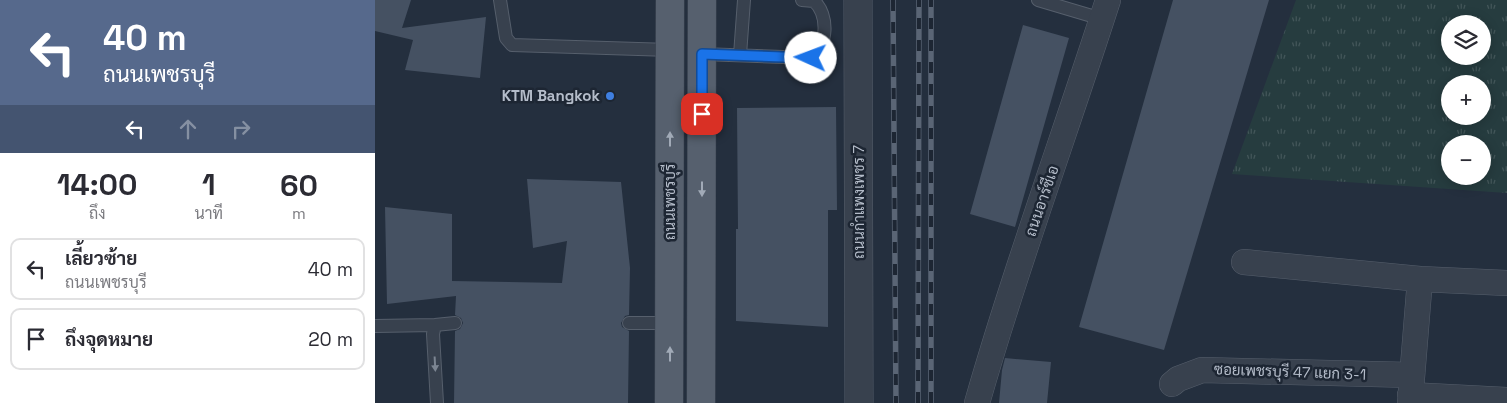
<!DOCTYPE html>
<html lang="th">
<meta charset="utf-8">
<style>
body{margin:0;font-family:"Space Grotesk",Sarabun,sans-serif;background:#f7f7f7;color:#2b2b33;height:100vh;display:flex;flex-direction:column;font-size:19px;white-space:nowrap}
*{box-sizing:border-box;margin:0}
p{font-size:16px;color:#7c7c81}
.icon{flex:none;width:28px;height:28px;fill:none;stroke:currentColor;stroke-width:2;stroke-linecap:round;stroke-linejoin:round}
.map{position:relative;flex:1;overflow:hidden}
.drawer{display:flex;flex-direction:column;background:#fff;width:375px}
.drawer>*{flex:none}
.top-card{background:#56698c;color:#fff;overflow:hidden}
.buttons{position:absolute;left:1066px;top:15px;display:grid;gap:10px}
.buttons a{display:grid;place-items:center;width:50px;height:50px;border-radius:50%;background:#fff;box-shadow:0 2px 12px #0003;font-size:25px}
.pin{position:absolute;display:grid;place-items:center;width:42px;height:42px;color:#fff;margin:-21px;border-radius:10px;box-shadow:0 2px 8px #0006}
.me{position:absolute;width:55px;margin:-28px;rotate:272deg;stroke-linejoin:round;filter:drop-shadow(0 0 4px #0008)}
.turn{display:flex;align-items:center;gap:18px;height:105px;padding:0 20px;font-size:22px}
.turn .icon{width:65px;height:65px;stroke-width:2.5}
.turn b{display:block;font-size:35px;line-height:42px}
.lanes{display:flex;align-items:center;height:48px;padding:0 20px;background:#0003;justify-content:center;gap:25px;direction:ltr}
.lanes .off{opacity:.35}
.eta{display:flex;justify-content:space-evenly;align-items:center;height:85px;text-align:center}
.eta b{font-size:30px;font-weight:700;line-height:35px}
ul{padding:0;list-style:none}
li{display:flex;align-items:center;gap:15px;height:62px;margin:0 10px 8px;padding:0 10px;border:2px solid #e1e1e2;border-radius:10px}
li div{flex:1}
li b{display:block;font-size:19px}
li em{font-style:normal}
main{display:flex;flex:1;min-height:0}
.map>svg:first-child{display:block}
.grass{fill:url(#grass-tufts);fill-rule:evenodd}
.building{fill:#455162}
.lines{fill:none;stroke-linecap:round;stroke-linejoin:round}
.service-casing{stroke:#565f6c;stroke-width:14}
.minor-casing{stroke:#565f6c;stroke-width:26}
.tertiary-casing{stroke:#565f6c;stroke-width:29}
.primary-casing{stroke:#414a57;stroke-width:29}
.service{stroke:#38414e;stroke-width:12}
.minor{stroke:#38414e;stroke-width:25}
.tertiary{stroke:#38414e;stroke-width:28}
.primary{stroke:#56606e;stroke-width:28}
.rail-casing{stroke:#5a6575;stroke-width:5.5}
.rail{stroke:#1d2633;stroke-width:4;stroke-dasharray:11;stroke-linecap:butt}
.oneway{fill:#a1aab7}
.oneway2{fill:#7c8592}
.route-casing{stroke:#114b97;stroke-width:12}
.route{stroke:#1a73e8;stroke-width:9}
.shop-dot{fill:#3f7fe0;stroke:#1d2633;stroke-width:2}
.labels{text-anchor:middle;stroke-width:5;stroke-linejoin:round;paint-order:stroke}
.poi-label{font-size:15px;font-weight:bold;fill:#b4bcc9;stroke:#1d2633;text-anchor:end}
.street-label{font-size:15px;fill:#b4bcc9;stroke:#1d2633}
</style>
<main>
<section class="drawer">
<div class="top-card">
<div class="turn"><svg class="icon" aria-label="left" viewBox="0 0 24 24"><path d="M17 20v-9H6M10 6l-5 5 5 5"/></svg><div><b>40 m</b>ถนนเพชรบุรี</div></div>
<div class="lanes"><svg class="icon" aria-label="left" viewBox="0 0 24 24"><path d="M17 20v-9H6M10 6l-5 5 5 5"/></svg><svg class="icon off" aria-label="ahead" viewBox="0 0 24 24"><path d="M12 20V5M6 11l6-6 6 6"/></svg><svg class="icon off" aria-label="right" viewBox="0 0 24 24"><path d="M7 20v-9h11M14 6l5 5-5 5"/></svg></div>
</div>
<div class="eta">
<div><b>14:00</b><p>ถึง</p></div>
<div><b>1</b><p>นาที</p></div>
<div><b>60</b><p>m</p></div>
</div>
<ul>
<li><svg class="icon" aria-label="left" viewBox="0 0 24 24"><path d="M17 20v-9H6M10 6l-5 5 5 5"/></svg><div><b>เลี้ยวซ้าย</b><p>ถนนเพชรบุรี</p></div><em>40 m</em></li>
<li><svg class="icon" aria-label="arrive" viewBox="0 0 24 24"><path d="M6 21V4h12l-3 4 3 4H6"/></svg><div><b>ถึงจุดหมาย</b></div><em>20 m</em></li>
</ul>
</section>
<div class="map">
<svg width="1132" height="403" viewBox="0 0 1132 403">
<defs>
<pattern id="grass-tufts" width="24" height="20" patternUnits="userSpaceOnUse" patternTransform="scale(1.25)"><rect width="24" height="20" fill="#263c3f"/><path d="M3 7l-1-3M5 7V3M7 7l1-3M15 17l-1-3M17 17v-4M19 17l1-3" fill="none" stroke="#435659"/></pattern>
</defs>
<rect width="100%" height="100%" fill="#242f3e"/>
<path class="grass" d="M921,0H1132V193L857,174ZM1075,24H1108V56H1075ZM1075,84H1108V116H1075ZM1075,144H1108V176H1075Z"/>
<path class="building" d="M0,0H36L27,28L111,17L105,78L30,70L38,40L0,31Z
M798,0H894L789,350L704,327Z
M648,25L694,38L640,227L595,214Z
M461,107L462,210H453V327L361,321V229H363L362,108Z
M152,179L246,182L255,268L254,315L250,316L246,323L247,327L254,331L253,403H79L80,331L85,329L88,323L86,318L80,315L81,296L12,304L10,207L77,214V281L187,283L192,241L158,248Z
M630,358L676,362L672,403H624L627,370Z"/>
<g class="lines">
<defs>
<path id="service" d="M125,0L131,38L137,45L295,50
M663,0L727,19
M327,54L436,58C453,46 454,15 439,1L427,0
M365,55L369,0
M254,323H295
M60,325L58,334L62,403
M0,326L60,325L80,323"/>
<path id="minor" d="M869,262L1045,279
M797,384L803,379L827,370L1037,375
M1035,395L1132,400
M602,403C641,267 690,134 733,0
M1035,403L1045,279L1132,283"/>
<path id="tertiary" d="M483,0L484,403"/>
<path id="primary" d="M294,403L295,0
M326,403L327,0"/>
</defs>
<use href="#service" class="service-casing"/>
<use href="#minor" class="minor-casing"/>
<use href="#tertiary" class="tertiary-casing"/>
<use href="#primary" class="primary-casing"/>
<use href="#service" class="service"/>
<use href="#minor" class="minor"/>
<use href="#tertiary" class="tertiary"/>
<use href="#primary" class="primary"/>
<defs>
<path id="rail" d="M518,0L521,403
M543,403L544,0
M556,403V0"/>
</defs>
<use href="#rail" class="rail-casing"/>
<use href="#rail" class="rail"/>
</g>
<defs><path id="oneway-solid" d="M-6-.8H1V-3.2L6.5 0L1 3.2V.8H-6Z" transform="scale(1.25)"/></defs>
<g class="oneway">
<use href="#oneway-solid" transform="translate(295 139) rotate(-90)"/>
<use href="#oneway-solid" transform="translate(327 189) rotate(90)"/>
<use href="#oneway-solid" transform="translate(295 354) rotate(-90)"/>
</g>
<use class="oneway2" href="#oneway-solid" transform="translate(60 364) rotate(87)"/>
<g class="lines">
<defs>
<path id="route" d="M327,114V54L436,58"/>
</defs>
<use href="#route" class="route-casing"/>
<use href="#route" class="route"/>
</g>
<circle class="shop-dot" cx="235" cy="96" r="5"/>
<g class="labels">
<g class="poi-label">
<text x="225" y="101">KTM Bangkok</text>
</g>
<g class="street-label">
<text transform="translate(667 201) rotate(-71)" y="5">ถนนอาร์ซีเอ</text>
<text transform="translate(295 202) rotate(-90)" y="5">ถนนเพชรบุรี</text>
<text transform="translate(484 202) rotate(-90)" y="5">ถนนกำแพงเพชร 7</text>
<text transform="translate(915 372) rotate(2)" y="5">ซอยเพชรบุรี 47 แยก 3-1</text>
</g>
</g>
</svg>
<div class="buttons">
<a><svg class="icon" aria-label="layers" viewBox="0 0 24 24"><path d="M12 4l9 5-9 5-9-5zM3 14l9 5 9-5"/></svg></a>
<a>+</a>
<a>−</a>
</div>
<div class="pin" style="left:327px;top:114px;background:#d93025"><svg class="icon" aria-label="arrive" viewBox="0 0 24 24"><path d="M6 21V4h12l-3 4 3 4H6"/></svg></div>
<svg class="me" style="left:436px;top:58px" viewBox="-20 -20 40 40"><circle r="19" fill="#fff"/><path d="M0-13L10 11 0 6-10 11z" fill="#1a73e8"/></svg>
</div>
</main>
